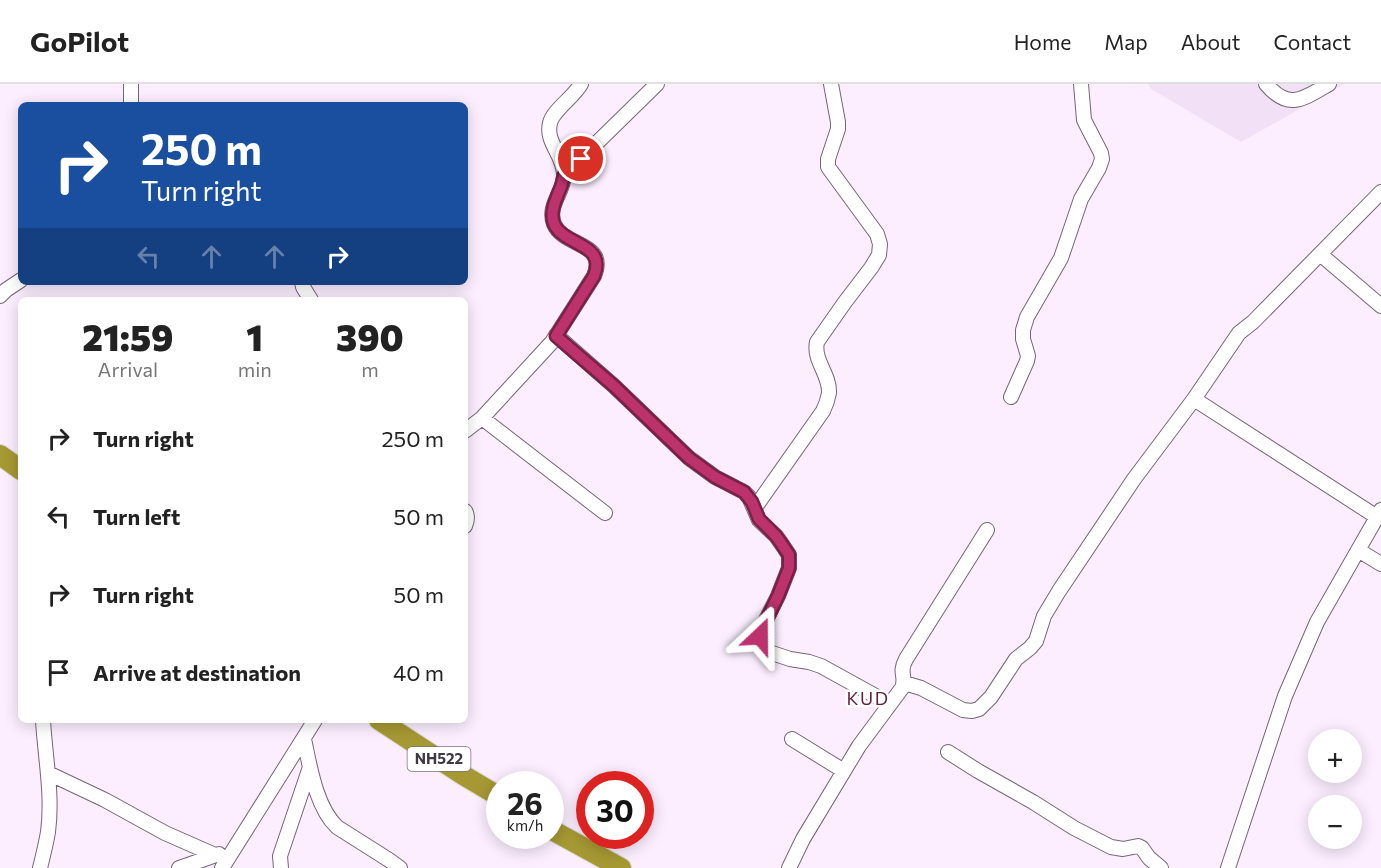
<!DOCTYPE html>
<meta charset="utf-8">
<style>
body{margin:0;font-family:Commissioner,sans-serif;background:#f2f2f2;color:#222;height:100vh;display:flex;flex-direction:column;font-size:22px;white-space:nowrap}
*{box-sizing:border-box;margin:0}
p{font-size:20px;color:#767676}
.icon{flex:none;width:33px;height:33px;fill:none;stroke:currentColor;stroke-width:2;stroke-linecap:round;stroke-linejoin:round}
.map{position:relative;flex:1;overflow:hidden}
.details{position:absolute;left:18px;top:213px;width:450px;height:426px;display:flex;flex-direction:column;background:#fff;border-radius:9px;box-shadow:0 3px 15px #0003}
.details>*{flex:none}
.banner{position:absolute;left:18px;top:18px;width:450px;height:183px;border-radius:9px;box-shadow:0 3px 15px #0003;background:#1a4fa0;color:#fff;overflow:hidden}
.controls{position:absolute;left:1308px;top:645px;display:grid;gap:12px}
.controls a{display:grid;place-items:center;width:54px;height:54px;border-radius:50%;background:#fff;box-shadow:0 3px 15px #0003;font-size:30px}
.speed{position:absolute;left:486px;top:687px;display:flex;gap:12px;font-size:30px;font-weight:700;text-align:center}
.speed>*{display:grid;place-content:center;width:78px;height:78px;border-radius:50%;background:#fff;box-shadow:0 3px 15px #0003;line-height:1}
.speed small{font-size:15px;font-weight:400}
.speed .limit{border:9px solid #d22;background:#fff;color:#111}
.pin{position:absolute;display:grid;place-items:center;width:51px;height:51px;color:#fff;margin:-26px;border:3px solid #fff;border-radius:50%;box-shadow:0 2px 6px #0007}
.me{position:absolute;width:66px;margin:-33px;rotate:23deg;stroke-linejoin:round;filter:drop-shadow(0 0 4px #0008)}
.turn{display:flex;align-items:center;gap:21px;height:126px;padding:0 24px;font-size:27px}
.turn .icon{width:78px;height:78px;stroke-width:2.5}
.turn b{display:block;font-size:42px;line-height:51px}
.lanes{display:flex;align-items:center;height:57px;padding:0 24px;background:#0003;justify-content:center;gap:30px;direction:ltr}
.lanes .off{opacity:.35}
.eta{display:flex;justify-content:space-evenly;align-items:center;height:102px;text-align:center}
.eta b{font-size:36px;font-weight:800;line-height:42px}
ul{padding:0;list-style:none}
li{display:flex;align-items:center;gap:18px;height:78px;padding:0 24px}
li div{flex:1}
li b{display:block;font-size:22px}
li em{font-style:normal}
header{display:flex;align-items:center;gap:36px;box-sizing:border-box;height:84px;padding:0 30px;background:#fff;border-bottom:2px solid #e0e0e0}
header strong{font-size:28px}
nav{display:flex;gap:33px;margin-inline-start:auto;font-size:21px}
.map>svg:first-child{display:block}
.built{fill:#f2e0f6}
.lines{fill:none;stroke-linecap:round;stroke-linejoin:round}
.minor-casing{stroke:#736675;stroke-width:16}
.highway-casing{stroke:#dcdcdd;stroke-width:22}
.minor{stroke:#fff;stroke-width:14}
.highway{stroke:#a69833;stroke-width:20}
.route-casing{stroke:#7a2046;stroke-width:15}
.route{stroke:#bc326c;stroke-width:10}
.labels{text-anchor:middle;stroke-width:5;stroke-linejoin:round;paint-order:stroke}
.shield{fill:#fff;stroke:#79757a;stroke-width:1.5}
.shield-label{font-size:15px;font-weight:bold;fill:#3f3a41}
.neighbourhood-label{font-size:18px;letter-spacing:1.5px;fill:#611e38;stroke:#fff}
</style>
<header>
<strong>GoPilot</strong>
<nav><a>Home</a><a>Map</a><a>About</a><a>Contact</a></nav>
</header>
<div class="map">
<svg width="1381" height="784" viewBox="0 0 1381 784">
<rect width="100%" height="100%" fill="#fceeff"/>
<path class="built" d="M1148,0H1344L1241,58L1151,5Z"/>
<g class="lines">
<defs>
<path id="minor" d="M1266,0C1289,27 1303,15 1329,0
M131,21V0
M564,91L657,0
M1320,170L1381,222
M302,198L303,203L311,216
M0,212L6,206L21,196
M556,251L614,302L689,374L715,393L744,408L749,413L759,436L776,452L781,459L789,471V484L778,512L763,542L760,558L763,564L772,569L790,575L809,578L821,582L890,620
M1011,313L1027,277L1028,272L1023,255V246L1027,233L1061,174L1081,115L1099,84L1102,75L1101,69L1084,36L1081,0
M1194,315L1377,433
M482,334L605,429
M465,347L482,334L552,258L594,192C608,157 564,164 554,140C547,122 563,109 564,92C565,72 545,59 550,39C553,26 574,13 581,0
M754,425L823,327C826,321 828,315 829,309C830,290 813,277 817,258L845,218L871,184L879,171L880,160L877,150L828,83V75L838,45V38L831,0
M465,427C468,431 467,437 465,442
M1358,466L1381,480
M904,600L911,601L921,604L963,626L972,627L979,625L991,613L1016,575L1030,564L1036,557L1044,532L1059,507L1134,395L1194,315L1239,249L1253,238L1381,108
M304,655C310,683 316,723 337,743L389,776L400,784
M792,655L844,687
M948,668L978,687L1033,718L1074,744L1111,763L1123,765L1138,762L1142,764L1149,774L1161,784
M48,689L105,716L165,749L215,771
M40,784C43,772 46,760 48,748C53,711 45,673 43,636
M179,784L219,770
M222,784L315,636
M281,784L280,772L310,683
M789,784L803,755L859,662L902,604C907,592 898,590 906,575L987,446
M1228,784L1285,612L1317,538L1381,426"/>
<path id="highway" d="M0,371L21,386
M379,636L463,691L500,713
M550,745L621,784"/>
</defs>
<use href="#minor" class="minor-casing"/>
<use href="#highway" class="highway-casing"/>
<use href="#minor" class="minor"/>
<use href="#highway" class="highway"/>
</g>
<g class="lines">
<defs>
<path id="route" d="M581,75C576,79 568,85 564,91C564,92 562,99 562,100C561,104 558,109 557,113C533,167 611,149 594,192L556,252L614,302L689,374L715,393L744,408L752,418L759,435L776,452L781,459L789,471V484L778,512L763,543L760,552"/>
</defs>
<use href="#route" class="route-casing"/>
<use href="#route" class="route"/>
</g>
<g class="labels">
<rect class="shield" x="407.5" y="663" width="63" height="24" rx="4.5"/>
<g class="shield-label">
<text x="439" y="680">NH522</text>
</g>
<g class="neighbourhood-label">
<text x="868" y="621">KUD</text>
</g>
</g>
</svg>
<div class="controls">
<a>+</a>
<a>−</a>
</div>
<div class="speed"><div>26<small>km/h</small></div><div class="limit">30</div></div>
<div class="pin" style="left:581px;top:75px;background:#d93025"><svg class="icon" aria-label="arrive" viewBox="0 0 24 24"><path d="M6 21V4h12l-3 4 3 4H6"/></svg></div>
<svg class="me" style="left:760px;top:552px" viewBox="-20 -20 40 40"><path d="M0-17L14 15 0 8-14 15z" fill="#bc326c" stroke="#fff" stroke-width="4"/></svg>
<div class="banner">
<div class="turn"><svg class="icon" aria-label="right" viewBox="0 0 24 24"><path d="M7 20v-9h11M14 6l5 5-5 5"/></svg><div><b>250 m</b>Turn right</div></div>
<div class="lanes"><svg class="icon off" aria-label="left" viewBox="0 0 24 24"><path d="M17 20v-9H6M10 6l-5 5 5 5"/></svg><svg class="icon off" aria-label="ahead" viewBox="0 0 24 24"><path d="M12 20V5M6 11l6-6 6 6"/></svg><svg class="icon off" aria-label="ahead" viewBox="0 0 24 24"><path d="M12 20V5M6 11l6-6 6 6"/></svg><svg class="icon" aria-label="right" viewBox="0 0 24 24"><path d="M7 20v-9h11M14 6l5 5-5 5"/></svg></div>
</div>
<section class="details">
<div class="eta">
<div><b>21:59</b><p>Arrival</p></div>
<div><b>1</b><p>min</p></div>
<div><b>390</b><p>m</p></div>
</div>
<ul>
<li><svg class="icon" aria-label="right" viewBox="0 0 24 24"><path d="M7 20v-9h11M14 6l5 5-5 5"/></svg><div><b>Turn right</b></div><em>250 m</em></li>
<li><svg class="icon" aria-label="left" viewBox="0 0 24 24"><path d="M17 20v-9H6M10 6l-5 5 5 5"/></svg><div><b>Turn left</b></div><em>50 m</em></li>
<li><svg class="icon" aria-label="right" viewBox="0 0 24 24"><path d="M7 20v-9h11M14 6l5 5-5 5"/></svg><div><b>Turn right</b></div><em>50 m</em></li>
<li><svg class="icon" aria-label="arrive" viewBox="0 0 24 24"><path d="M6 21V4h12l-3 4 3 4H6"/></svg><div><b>Arrive at destination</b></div><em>40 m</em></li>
</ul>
</section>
</div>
